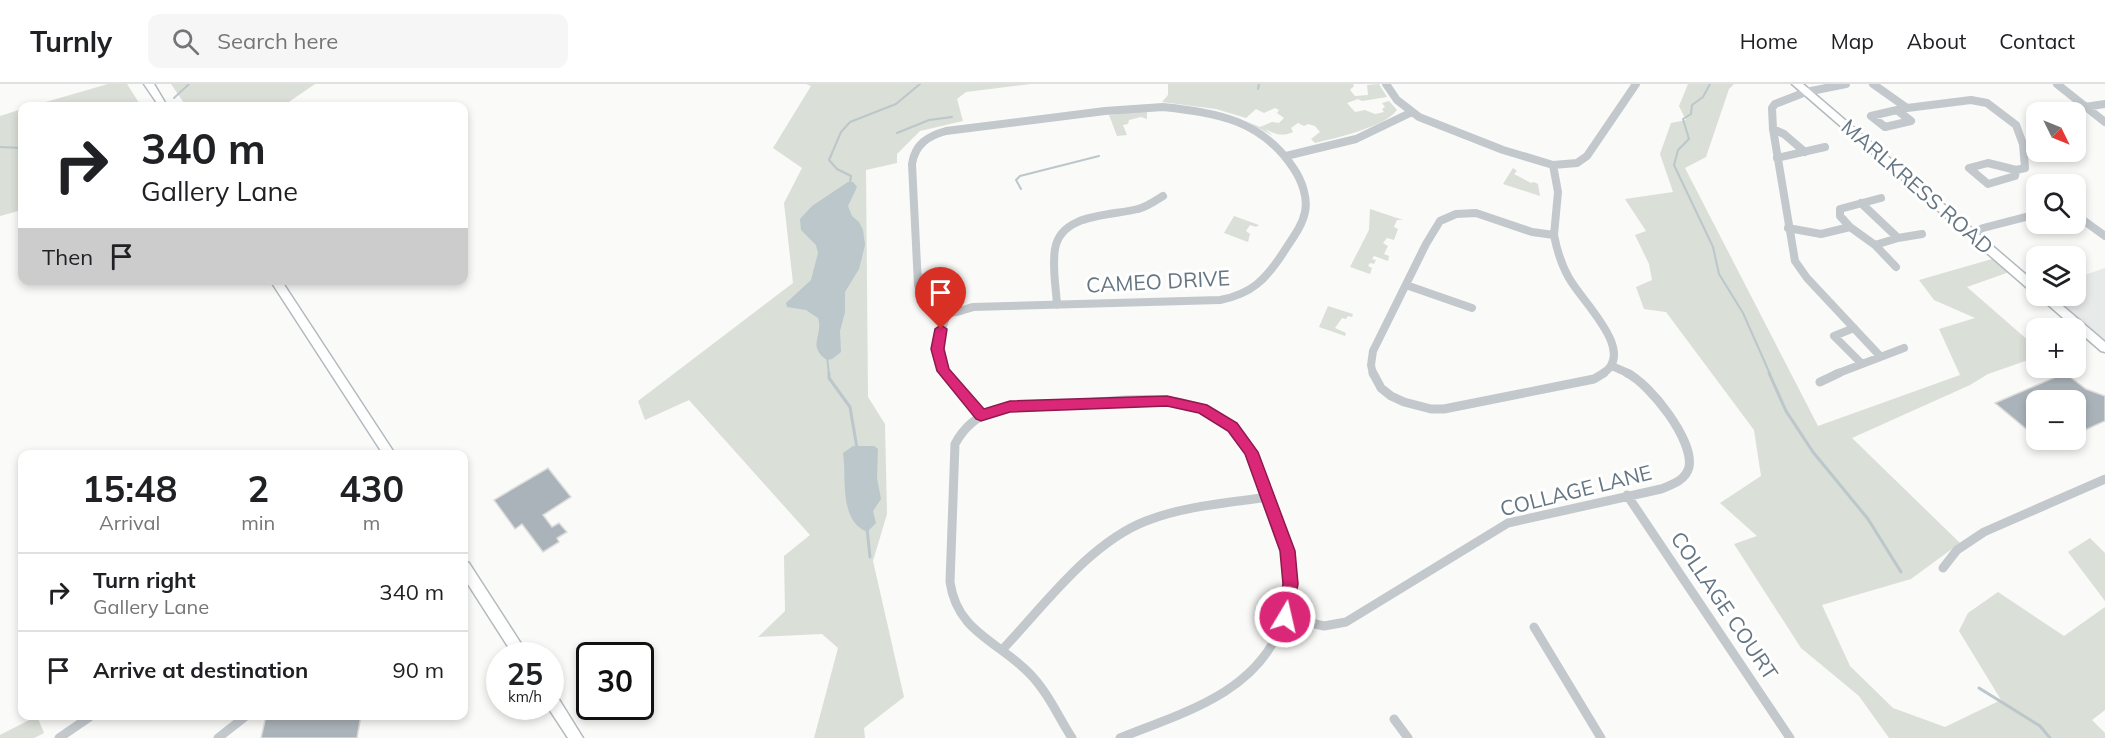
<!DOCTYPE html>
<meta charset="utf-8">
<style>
body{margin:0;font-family:Mulish,sans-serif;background:#f6f6f6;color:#202124;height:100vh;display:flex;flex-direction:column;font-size:22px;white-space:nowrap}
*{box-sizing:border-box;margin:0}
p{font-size:20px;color:#757577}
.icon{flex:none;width:33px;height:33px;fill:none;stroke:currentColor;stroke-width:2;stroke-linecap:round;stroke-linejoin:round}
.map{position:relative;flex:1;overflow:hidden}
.drawer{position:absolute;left:18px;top:366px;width:450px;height:270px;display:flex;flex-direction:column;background:#fff;border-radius:12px;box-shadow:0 3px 9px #0003}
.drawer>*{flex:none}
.top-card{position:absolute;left:18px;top:18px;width:450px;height:183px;border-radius:12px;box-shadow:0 3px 9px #0003;background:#fff;color:#202124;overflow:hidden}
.needle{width:39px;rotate:133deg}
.fabs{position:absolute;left:2026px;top:18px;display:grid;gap:12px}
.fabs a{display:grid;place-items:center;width:60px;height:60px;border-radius:12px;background:#fff;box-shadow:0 3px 9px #0003;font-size:30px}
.speed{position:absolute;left:486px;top:558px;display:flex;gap:12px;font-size:30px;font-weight:700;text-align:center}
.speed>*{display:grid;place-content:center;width:78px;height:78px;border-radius:50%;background:#fff;box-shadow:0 3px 9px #0003;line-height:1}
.speed small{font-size:15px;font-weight:400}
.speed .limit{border:3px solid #111;border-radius:9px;background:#fff;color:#111}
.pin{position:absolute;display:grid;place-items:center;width:51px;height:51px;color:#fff;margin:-62px -26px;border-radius:50% 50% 50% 0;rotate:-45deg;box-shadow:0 0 6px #0007}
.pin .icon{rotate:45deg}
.me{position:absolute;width:66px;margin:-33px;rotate:9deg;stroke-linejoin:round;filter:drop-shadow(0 0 4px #0008)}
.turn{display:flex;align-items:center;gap:21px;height:126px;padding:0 24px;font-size:27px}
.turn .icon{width:78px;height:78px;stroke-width:2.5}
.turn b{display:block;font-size:42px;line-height:51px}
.then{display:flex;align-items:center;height:57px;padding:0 24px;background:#0003;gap:12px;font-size:22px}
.eta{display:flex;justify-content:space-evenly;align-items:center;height:102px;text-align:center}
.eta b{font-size:36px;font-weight:700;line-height:42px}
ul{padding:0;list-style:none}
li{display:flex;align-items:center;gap:18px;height:78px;padding:0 24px;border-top:2px solid #e0e0e0}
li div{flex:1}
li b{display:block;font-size:22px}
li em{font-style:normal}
header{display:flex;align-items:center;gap:36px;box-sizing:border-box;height:84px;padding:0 30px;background:#fff;border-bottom:2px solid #e0e0e0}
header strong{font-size:28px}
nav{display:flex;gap:33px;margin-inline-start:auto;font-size:21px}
.search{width:420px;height:54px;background:#f6f6f6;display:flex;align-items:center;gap:15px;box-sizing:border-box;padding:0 21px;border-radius:12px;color:#757577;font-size:22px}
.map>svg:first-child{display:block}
.built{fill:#e8e9e9}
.green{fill:#dadfd7}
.water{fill:#bbc7cb}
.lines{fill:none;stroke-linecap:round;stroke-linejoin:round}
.stream-far1{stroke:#bbc7cb;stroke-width:2}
.stream{stroke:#bbc7cb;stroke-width:3}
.building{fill:#aab3b9;stroke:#dcdcda;stroke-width:1.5}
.secondary-casing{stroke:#b3babf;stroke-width:3}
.street-far1{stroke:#c3c8cc;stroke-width:8}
.street{stroke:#c3c8cc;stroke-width:9}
.secondary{fill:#fff;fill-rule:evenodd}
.route{fill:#db2777;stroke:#8e194d;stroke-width:1.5}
.labels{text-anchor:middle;stroke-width:6;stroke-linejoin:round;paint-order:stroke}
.street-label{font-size:21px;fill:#657683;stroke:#fff}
</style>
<header>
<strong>Turnly</strong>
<div class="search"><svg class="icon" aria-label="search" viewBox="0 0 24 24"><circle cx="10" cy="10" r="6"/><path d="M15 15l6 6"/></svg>Search here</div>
<nav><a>Home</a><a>Map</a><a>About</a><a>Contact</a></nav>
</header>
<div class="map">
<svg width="2105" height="654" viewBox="0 0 2105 654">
<rect width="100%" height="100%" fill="#fafaf8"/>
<path class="built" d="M2105,184V262L2046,212H2076V194Z"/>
<path class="green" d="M108,0H127L141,22H32Z
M171,0H315L283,22H186Z
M806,0H1031L966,8L957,15L963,37L920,47L897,70V79L866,86L868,313L885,340L887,430L873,477L904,613L864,644L865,654H814L838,564L822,550L758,553L785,527L784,472L810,451L689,316L645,336L638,317L793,199L784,119L802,84L773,64L811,2Z
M1168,0H1353L1354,2L1350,6L1355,12L1368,11L1367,1L1379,0L1387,13L1362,17L1358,15L1347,19L1355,28L1365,26L1375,30L1384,28L1382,25L1385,23L1382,19L1389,17L1397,26C1385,43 1336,54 1315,59L1311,55L1320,48L1315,42L1308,40L1304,42L1298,39L1291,44L1293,48C1282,53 1275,50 1265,45L1273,52L1248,38L1260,43L1272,38L1279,39L1284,34L1277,29L1279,26L1275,24L1264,29L1256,25L1246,34L1216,25L1162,18L1168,11Z
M1688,0H1734L1729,5L1706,73L1685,84L1818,342L1960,291L1939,245L1975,234L1934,216L1919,196L1999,173L2015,186L1967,203L2037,264V273L1988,290L1970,301L1852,354L1960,459L1911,495L1822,521L1850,582L1893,624L1945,643L2001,616L1959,547L1968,529L1998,508L2064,552L2105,523V626L2092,636L2105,649V654H1889L1859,612L1801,564L1734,460L1757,452L1720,419L1761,392L1754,346L1666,228L1644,225L1636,203L1652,196L1649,180L1635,151L1646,147L1625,115L1673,108L1660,70L1671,39L1686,36L1679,22Z
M22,25V126L0,132V32Z
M1147,26V35L1141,33L1129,36L1128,40L1123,41L1127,51L1117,52L1109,31Z
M1513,84L1517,87L1514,90L1531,99L1534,98L1538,100L1540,112L1503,100Z
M1370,125L1403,136H1397L1394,143L1398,145L1394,156L1387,154L1383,159L1388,162L1384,170L1389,172L1388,177L1374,172L1372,175L1376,176L1374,180L1370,179L1368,182L1372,184L1370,190L1350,183L1369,146Z
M1234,132L1259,141L1256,143L1250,141L1246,147L1250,150L1248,158L1224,149Z
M1328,222L1353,230L1352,233L1348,232L1346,235L1342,234L1335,244L1346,249L1345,252L1319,243Z
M2090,454L2105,469V517L2068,468Z
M37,632L44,649L34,654H0V651Z"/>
<path class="water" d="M848,98H853L857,103L848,122L852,132L859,138L863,146L865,161L859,185L845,208V228L840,247L841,268L832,275L827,276C806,262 824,251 818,234L806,226L787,223L786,219L811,196L818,169L816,161L801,146L800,135L812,122Z
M853,362H874L878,365L877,394L881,415L873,427L876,439L867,448C838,436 847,392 843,369Z"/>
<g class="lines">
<path class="stream-far1" d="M1710,0L1703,13L1692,21L1691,30L1683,35L1689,55L1678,66L1674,81L1713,163L1719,190L1743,229L1770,290
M1258,5L1259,0
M174,14L189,0
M897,49L929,36L952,33
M0,63L22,64
M850,99L851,92L837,85L829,76L841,48L850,38L896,20L920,0
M1021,105L1016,96L1020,92L1099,72
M827,273L829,290"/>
<path class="stream" d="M829,289V294L850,323L857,364
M1769,289L1786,327L1813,368L1868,435L1901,488
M867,444L870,473
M1979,604L2040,642L2050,654"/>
</g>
<path class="building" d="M2065,289L2086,305L2105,312V337L2076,350V316H2037V354L1995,319Z
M548,384L571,413L543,431L552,443L559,439L567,448L557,454L559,458L543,468L522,440L515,445L494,416Z
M266,632H361L357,654H261Z"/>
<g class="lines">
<defs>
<path id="secondary" d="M144,0H154L167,22H159Z
M1792,0H1803L2037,200V210L2033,209Z
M270,196H281L395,370H383Z
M2038,212H2051L2105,258V268L2101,267Z
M464,477L469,479L529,572H514L464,494Z
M550,608L555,609L583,654H568L547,622H550Z"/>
</defs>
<use href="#secondary" class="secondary-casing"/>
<path class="street-far1" d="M1386,0L1397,16L1419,33L1503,66L1553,81L1577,79L1587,72L1636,0
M1846,0L1806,8L1775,20L1772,24L1773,45L1795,177L1807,194L1880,272
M1873,0L1907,24L1971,16L1987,19L2016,41L2023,60L2025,84L2016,86
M2057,0L2105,38
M1163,23C1218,29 1262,36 1294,85C1302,97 1308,114 1305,128C1302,143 1291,156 1283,169C1266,195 1252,210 1220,216L973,223C965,225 957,229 949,229C934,229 922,214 918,201L912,80C915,60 928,52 946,47L1105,27Z
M2085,23L2105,20
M1897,26L1911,37L1885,43L1871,32Z
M1897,26L1907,24
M1773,45L1784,50L1805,68
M1286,72L1356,55L1412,28
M1777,74L1825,63
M1988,79L2016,86L2015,92L1988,100L1969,84Z
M1553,81L1558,108L1554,151
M1861,119L1898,154L1922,150
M2076,131L2105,152
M1850,143L1875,161
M1788,144L1821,150L1850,143L1840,132V125L1881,114
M1971,150L1983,144L2037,130
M1554,151C1557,167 1561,180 1569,194C1583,219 1638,269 1602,290
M1896,183L1875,161L1898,154
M1406,201L1472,224
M1057,221C1056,203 1052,183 1055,165C1061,129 1111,132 1138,125C1147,123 1155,117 1163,112
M1854,244L1834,252L1861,279
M1612,282L1630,290
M947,290C934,269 938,251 948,229
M1373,290L1371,281L1373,267L1426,160L1440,137L1456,130L1476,129L1532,148L1554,151
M1836,290L1904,264"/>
<path class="street" d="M947,289L981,331
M1373,289L1381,304L1391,312L1404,318L1431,325H1444L1594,295L1604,289
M1820,298L1839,289
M1627,411L1790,654
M1943,484L1957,466L1984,448L2105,395
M1285,533L1324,542L1346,538L1508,439L1661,405C1672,401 1686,396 1689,383C1694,356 1650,300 1627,289
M1534,543L1601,654
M1002,566C1043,523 1089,459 1146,437C1184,422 1227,419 1268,413
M1394,635L1408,654
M59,654L91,632
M218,654L246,632
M1072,654C1058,632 1047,607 1029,589C998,557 957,548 950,498L955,360C964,343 977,332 995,326C1018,318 1044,321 1068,320C1116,318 1176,305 1219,334C1251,355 1260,392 1273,426C1278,440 1285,454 1288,469C1293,494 1290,521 1280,545C1252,611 1181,629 1120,654"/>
<use href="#secondary" class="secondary"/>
</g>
<path class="route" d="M941,241L947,245L944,265L949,285L984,325L1010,317L1167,312L1207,321L1237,339L1258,368L1295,467L1298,500L1291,538L1285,540L1280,538L1277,533L1283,500L1280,467L1245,370L1228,347L1199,329L1167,322L1010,328L981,337L976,335L937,287L931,265L935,245Z"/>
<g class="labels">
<g class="street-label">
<text transform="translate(1917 103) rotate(41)" y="7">MARLKRESS ROAD</text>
<text transform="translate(1158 198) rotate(-3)" y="7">CAMEO DRIVE</text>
<text transform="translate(1576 407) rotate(-14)" y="7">COLLAGE LANE</text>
<text transform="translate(1724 522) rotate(56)" y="7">COLLAGE COURT</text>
</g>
</g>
</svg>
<div class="fabs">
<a><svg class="needle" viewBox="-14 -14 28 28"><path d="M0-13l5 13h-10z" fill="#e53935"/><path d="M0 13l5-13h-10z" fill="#757577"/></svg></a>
<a><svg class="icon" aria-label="search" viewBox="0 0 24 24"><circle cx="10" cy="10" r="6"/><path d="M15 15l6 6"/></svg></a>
<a><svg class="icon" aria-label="layers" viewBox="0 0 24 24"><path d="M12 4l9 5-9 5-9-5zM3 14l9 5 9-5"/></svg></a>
<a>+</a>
<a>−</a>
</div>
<div class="speed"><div>25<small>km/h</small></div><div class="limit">30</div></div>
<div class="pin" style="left:941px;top:245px;background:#d93025"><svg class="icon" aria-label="arrive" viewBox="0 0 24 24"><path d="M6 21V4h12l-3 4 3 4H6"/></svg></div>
<svg class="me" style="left:1285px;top:533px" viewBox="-20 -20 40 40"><circle r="17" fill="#db2777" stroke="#fff" stroke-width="3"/><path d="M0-11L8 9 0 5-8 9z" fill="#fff"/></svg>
<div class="top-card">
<div class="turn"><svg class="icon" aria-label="right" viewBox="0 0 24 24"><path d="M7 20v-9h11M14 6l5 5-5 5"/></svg><div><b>340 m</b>Gallery Lane</div></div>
<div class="then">Then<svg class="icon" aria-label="arrive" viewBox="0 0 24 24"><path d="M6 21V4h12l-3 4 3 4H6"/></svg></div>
</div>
<section class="drawer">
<div class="eta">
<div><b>15:48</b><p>Arrival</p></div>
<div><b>2</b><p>min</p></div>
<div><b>430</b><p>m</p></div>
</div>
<ul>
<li><svg class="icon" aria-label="right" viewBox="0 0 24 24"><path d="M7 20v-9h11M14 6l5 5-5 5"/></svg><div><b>Turn right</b><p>Gallery Lane</p></div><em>340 m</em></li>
<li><svg class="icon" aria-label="arrive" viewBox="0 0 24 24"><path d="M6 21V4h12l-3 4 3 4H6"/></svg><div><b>Arrive at destination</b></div><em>90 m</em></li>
</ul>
</section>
</div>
